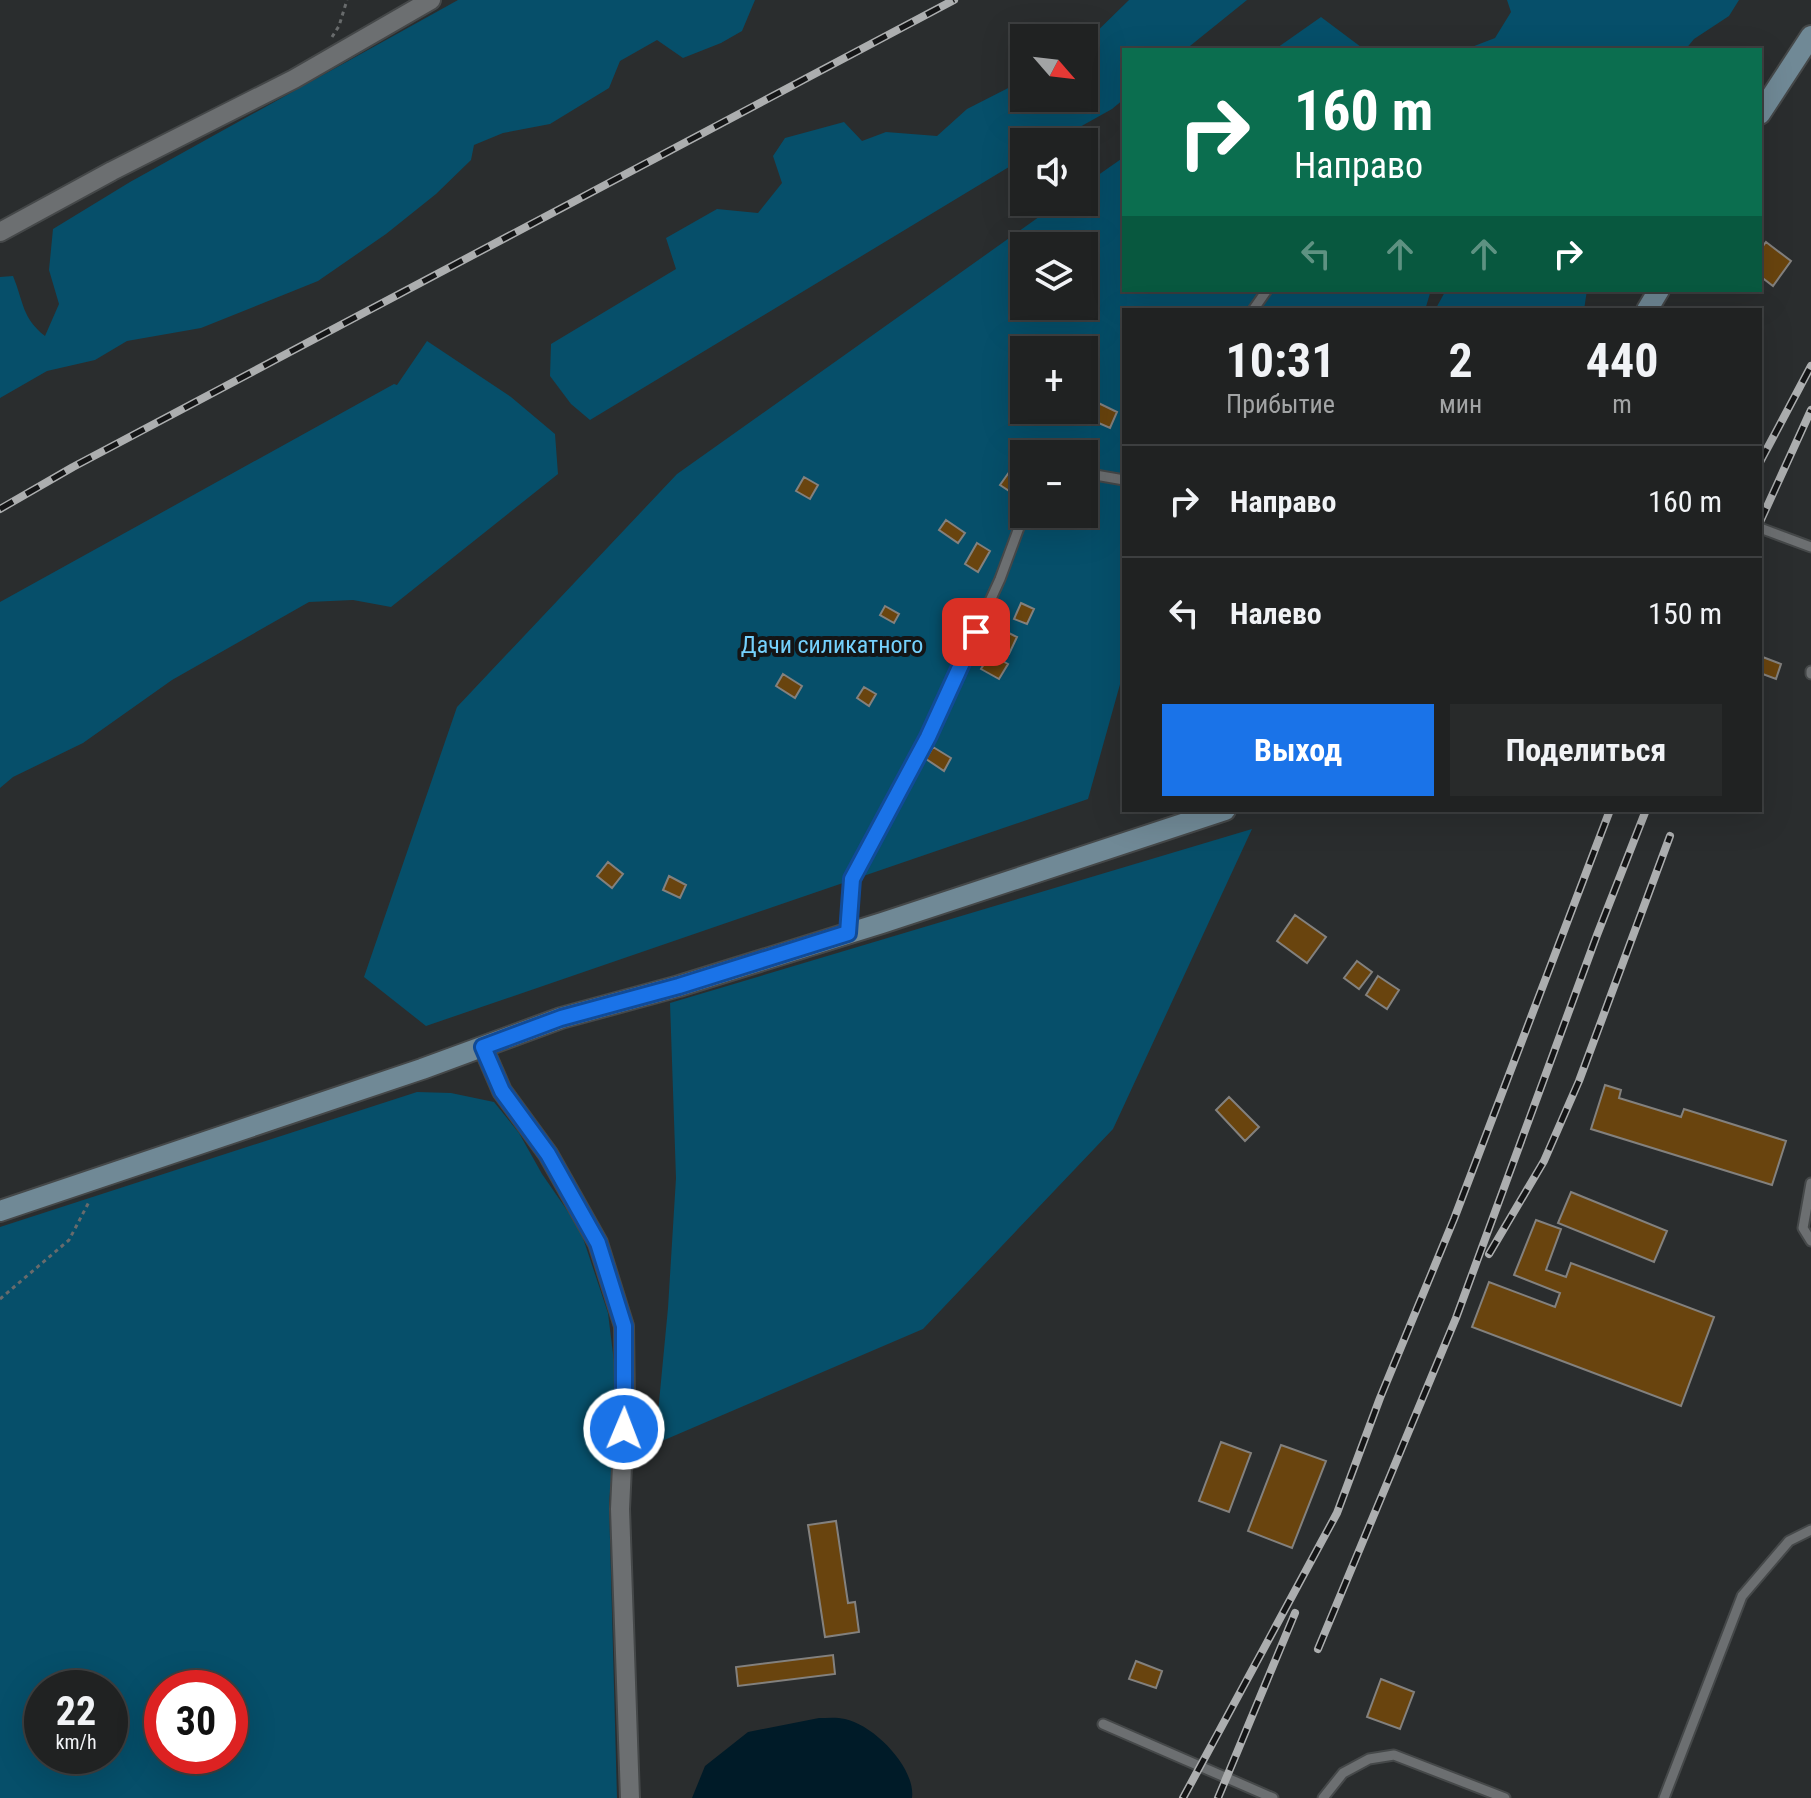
<!DOCTYPE html>
<html lang="ru">
<meta charset="utf-8">
<style>
body{margin:0;font-family:"Roboto Condensed",sans-serif;background:#282a2a;color:#f1f3f6;height:100vh;display:flex;flex-direction:column;font-size:30px;white-space:nowrap}
*{box-sizing:border-box;margin:0}
p{font-size:26px;color:#a2a4a5}
.icon{flex:none;width:44px;height:44px;fill:none;stroke:currentColor;stroke-width:2;stroke-linecap:round;stroke-linejoin:round}
.map{position:relative;flex:1;overflow:hidden}
.details{position:absolute;left:1122px;top:308px;width:640px;height:504px;display:flex;flex-direction:column;background:#202222;border-radius:0px;box-shadow:0 8px 32px #0002,0 0 0 2px #3d3f40}
.details>*{flex:none}
.guide{position:absolute;left:1122px;top:48px;width:640px;height:244px;border-radius:0px;box-shadow:0 8px 32px #0002,0 0 0 2px #3d3f40;background:#0b6e4f;color:#fff;overflow:hidden}
.needle{width:52px;rotate:118deg}
.controls{position:absolute;left:1010px;top:24px;display:grid;gap:16px}
.controls a{display:grid;place-items:center;width:88px;height:88px;border-radius:0px;background:#202222;box-shadow:0 8px 32px #0002,0 0 0 2px #3d3f40;font-size:40px}
.speed{position:absolute;left:24px;top:1670px;display:flex;gap:16px;font-size:40px;font-weight:700;text-align:center}
.speed>*{display:grid;place-content:center;width:104px;height:104px;border-radius:50%;background:#202222;box-shadow:0 8px 32px #0002,0 0 0 2px #3d3f40;line-height:1}
.speed small{font-size:20px;font-weight:400}
.speed .limit{border:12px solid #d22;background:#fff;color:#111}
.pin{position:absolute;display:grid;place-items:center;width:68px;height:68px;color:#fff;margin:-34px;border-radius:16px;box-shadow:0 4px 12px #0006}
.me{position:absolute;width:88px;margin:-44px;rotate:1deg;stroke-linejoin:round;filter:drop-shadow(0 0 6px #0008)}
.turn{display:flex;align-items:center;gap:28px;height:168px;padding:0 40px;font-size:36px}
.turn .icon{width:104px;height:104px;stroke-width:2.5}
.turn b{display:block;font-size:56px;line-height:68px}
.lanes{display:flex;align-items:center;height:76px;padding:0 40px;background:#0003;justify-content:center;gap:40px;direction:ltr}
.lanes .off{opacity:.35}
.eta{display:flex;justify-content:space-evenly;align-items:center;height:136px;text-align:center}
.eta b{font-size:48px;font-weight:700;line-height:56px}
.action{display:flex;gap:16px;margin-top:auto;padding:16px 40px}
.action a{flex:1;height:92px;border-radius:0px;background:#1a73e8;color:#fff;font-size:32px;font-weight:700;line-height:92px;text-align:center}
.action a+a{background:#282a2a;color:#f1f3f6}
ul{padding:0;list-style:none}
li{display:flex;align-items:center;gap:24px;height:112px;padding:0 40px;border-top:2px solid #3d3f40}
li div{flex:1}
li b{display:block;font-size:30px}
li em{font-style:normal}
.map>svg:first-child{display:block}
.green{fill:#064f6a;fill-rule:evenodd}
.water{fill:#001b28}
.building{fill:#69440e;stroke:#83817e;stroke-width:2}
.lines{fill:none;stroke-linecap:round;stroke-linejoin:round}
.lane-casing{stroke:#454849;stroke-width:13}
.street-casing{stroke:#454849;stroke-width:22}
.secondary-casing{stroke:#454849;stroke-width:24}
.path{stroke:#686b6c;stroke-width:3;stroke-dasharray:4 4;stroke-linecap:butt}
.lane{stroke:#6c6f71;stroke-width:9}
.street{stroke:#6c6f71;stroke-width:18}
.secondary{stroke:#708996;stroke-width:20}
.rail-casing{stroke:#acaeaf;stroke-width:8}
.rail{stroke:#141516;stroke-width:5;stroke-dasharray:15;stroke-linecap:butt}
.route-casing{stroke:#114b97;stroke-width:20}
.route{stroke:#1a73e8;stroke-width:14}
.labels{text-anchor:middle;stroke-width:8;stroke-linejoin:round;paint-order:stroke}
.park-label{font-size:24px;fill:#75d1fd;stroke:#141516}
</style>
<div class="map">
<svg width="1811" height="1798" viewBox="0 0 1811 1798">
<rect width="100%" height="100%" fill="#2a2d2e"/>
<path class="green" d="M458,0H755L742,31L721,43L683,58L657,40L620,61L609,88L550,124L503,133L474,145L471,160L436,194L386,234L318,281L201,328L127,341L95,360L47,371L0,398V277L13,276C24,303 22,318 45,336L59,304L49,270L53,229L130,182Z
M1129,0H1247L1185,50H1124V99L1112,109L1053,142H1024V158L590,420L571,404L550,376L551,344L676,269L666,238L717,209L758,213L782,183L773,156L785,138L844,122L862,141L886,132L937,136L967,109L1024,80V98H1084V44Z
M1507,0H1739L1729,16L1694,39L1685,50H1464L1495,38L1511,12Z
M1321,17L1365,50H1274Z
M1124,157V290H1431L1425,310H1124V670L1088,799L426,1026L364,977L457,707L677,474L1060,202H1084V185ZM1024,246H1084V306H1024ZM1024,350H1084V410H1024ZM1024,454H1084V514H1024Z
M1446,290H1587L1584,310H1435Z
M427,341L511,397L555,434L558,474L391,607L353,600L309,602L172,680L83,743L13,777L0,788V602L394,384L397,385Z
M1252,829L1113,1129L923,1329L655,1444L668,1308L676,1178L670,1003Z
M417,1092L451,1093L494,1102L519,1133L542,1174L580,1229L608,1313L615,1370L616,1431L609,1502L617,1798H0V1227ZM42,1688H110V1756H42ZM162,1688H230V1756H162Z"/>
<path class="water" d="M819,1718C827,1718 837,1717 845,1719C874,1725 916,1768 912,1798H692L705,1766L748,1732Z"/>
<path class="building" d="M1766,242L1791,261L1773,286L1760,276V250Z
M1086,397L1117,412L1110,428L1078,414L1080,410H1084Z
M1012,468L1024,476V485L1017,496L1000,485Z
M804,477L818,485L810,499L796,491Z
M946,520L965,533L958,543L939,530Z
M977,543L990,551L978,572L965,564Z
M1021,603L1034,609L1027,624L1014,619Z
M885,606L899,614L894,623L880,615Z
M1003,630L1017,637L1009,654L994,648Z
M990,654L1008,664L999,679L981,669Z
M1760,656L1781,664L1776,679L1760,673Z
M783,674L802,686L795,698L776,686Z
M864,687L876,694L869,706L857,698Z
M933,747L951,758L944,771L926,759Z
M608,862L623,874L612,888L597,876Z
M669,876L686,885L680,898L663,890Z
M1295,915L1326,937L1307,963L1277,941Z
M1357,961L1372,972L1359,989L1344,978Z
M1378,976L1399,990L1387,1009L1366,995Z
M1605,1085L1621,1090L1619,1098L1681,1117L1684,1109L1786,1141L1772,1185L1591,1129Z
M1229,1097L1259,1127L1245,1141L1216,1110Z
M1571,1192L1667,1231L1654,1262L1558,1223Z
M1536,1220L1561,1229L1546,1270L1566,1277L1571,1263L1714,1317L1681,1406L1472,1327L1489,1282L1555,1307L1560,1293L1514,1275Z
M1221,1442L1251,1453L1229,1512L1199,1501Z
M1281,1445L1326,1461L1292,1548L1248,1531Z
M836,1521L848,1603L855,1602L859,1632L825,1637L808,1525Z
M833,1655L835,1674L738,1686L736,1667Z
M1136,1661L1162,1671L1156,1688L1129,1679Z
M1381,1679L1414,1692L1400,1729L1367,1717Z"/>
<g class="lines">
<defs>
<path id="lane" d="M1253,310L1267,290
M1084,473L1124,480
M1760,528L1811,547
M1811,671V674
M848,933L852,879L928,737L1000,579L1024,514
M1811,1183L1803,1228L1811,1241
M1103,1724L1273,1798
M1323,1798L1343,1773L1369,1759L1394,1755L1505,1798
M1664,1798L1742,1596L1789,1541L1811,1530"/>
<path id="street" d="M0,232L112,171L294,79L431,0
M483,1047L502,1091L548,1154L598,1243L624,1326L625,1402L620,1509L630,1798"/>
<path id="secondary" d="M1760,114L1811,36
M1647,310L1659,290
M0,1211L422,1069L561,1018L679,986L882,923L1225,810"/>
</defs>
<use href="#lane" class="lane-casing"/>
<use href="#street" class="street-casing"/>
<use href="#secondary" class="secondary-casing"/>
<path class="path" d="M332,37L339,26L347,0
M0,1299L69,1240L90,1200"/>
<use href="#lane" class="lane"/>
<use href="#street" class="street"/>
<use href="#secondary" class="secondary"/>
<defs>
<path id="rail" d="M1760,462L1811,366
M0,509L73,467L954,0
M1760,522L1811,410
M1489,1254L1544,1161L1579,1081L1670,836
M1318,1649L1456,1318L1597,935L1646,810
M1183,1798L1337,1513L1380,1398L1454,1219L1610,810
M1218,1798L1295,1613"/>
</defs>
<use href="#rail" class="rail-casing"/>
<use href="#rail" class="rail"/>
</g>
<g class="lines">
<defs>
<path id="route" d="M624,1429V1326L598,1243L548,1154L502,1091L483,1047L561,1018L679,986L848,933L852,879L928,737L976,632"/>
</defs>
<use href="#route" class="route-casing"/>
<use href="#route" class="route"/>
</g>
<g class="labels">
<g class="park-label">
<text x="832" y="653">Дачи силикатного</text>
</g>
</g>
</svg>
<div class="controls">
<a><svg class="needle" viewBox="-14 -14 28 28"><path d="M0-13l5 13h-10z" fill="#e53935"/><path d="M0 13l5-13h-10z" fill="#a2a4a5"/></svg></a>
<a><svg class="icon" aria-label="sound" viewBox="0 0 24 24"><path d="M4 9h4l5-4v14l-5-4H4zM17 9q2 3 0 6"/></svg></a>
<a><svg class="icon" aria-label="layers" viewBox="0 0 24 24"><path d="M12 4l9 5-9 5-9-5zM3 14l9 5 9-5"/></svg></a>
<a>+</a>
<a>−</a>
</div>
<div class="speed"><div>22<small>km/h</small></div><div class="limit">30</div></div>
<div class="pin" style="left:976px;top:632px;background:#d93025"><svg class="icon" aria-label="arrive" viewBox="0 0 24 24"><path d="M6 21V4h12l-3 4 3 4H6"/></svg></div>
<svg class="me" style="left:624px;top:1429px" viewBox="-20 -20 40 40"><circle r="17" fill="#1a73e8" stroke="#fff" stroke-width="3"/><path d="M0-11L8 9 0 5-8 9z" fill="#fff"/></svg>
<div class="guide">
<div class="turn"><svg class="icon" aria-label="right" viewBox="0 0 24 24"><path d="M7 20v-9h11M14 6l5 5-5 5"/></svg><div><b>160 m</b>Направо</div></div>
<div class="lanes"><svg class="icon off" aria-label="left" viewBox="0 0 24 24"><path d="M17 20v-9H6M10 6l-5 5 5 5"/></svg><svg class="icon off" aria-label="ahead" viewBox="0 0 24 24"><path d="M12 20V5M6 11l6-6 6 6"/></svg><svg class="icon off" aria-label="ahead" viewBox="0 0 24 24"><path d="M12 20V5M6 11l6-6 6 6"/></svg><svg class="icon" aria-label="right" viewBox="0 0 24 24"><path d="M7 20v-9h11M14 6l5 5-5 5"/></svg></div>
</div>
<section class="details">
<div class="eta">
<div><b>10:31</b><p>Прибытие</p></div>
<div><b>2</b><p>мин</p></div>
<div><b>440</b><p>m</p></div>
</div>
<ul>
<li><svg class="icon" aria-label="right" viewBox="0 0 24 24"><path d="M7 20v-9h11M14 6l5 5-5 5"/></svg><div><b>Направо</b></div><em>160 m</em></li>
<li><svg class="icon" aria-label="left" viewBox="0 0 24 24"><path d="M17 20v-9H6M10 6l-5 5 5 5"/></svg><div><b>Налево</b></div><em>150 m</em></li>
</ul>
<div class="action"><a>Выход</a><a>Поделиться</a></div>
</section>
</div>
